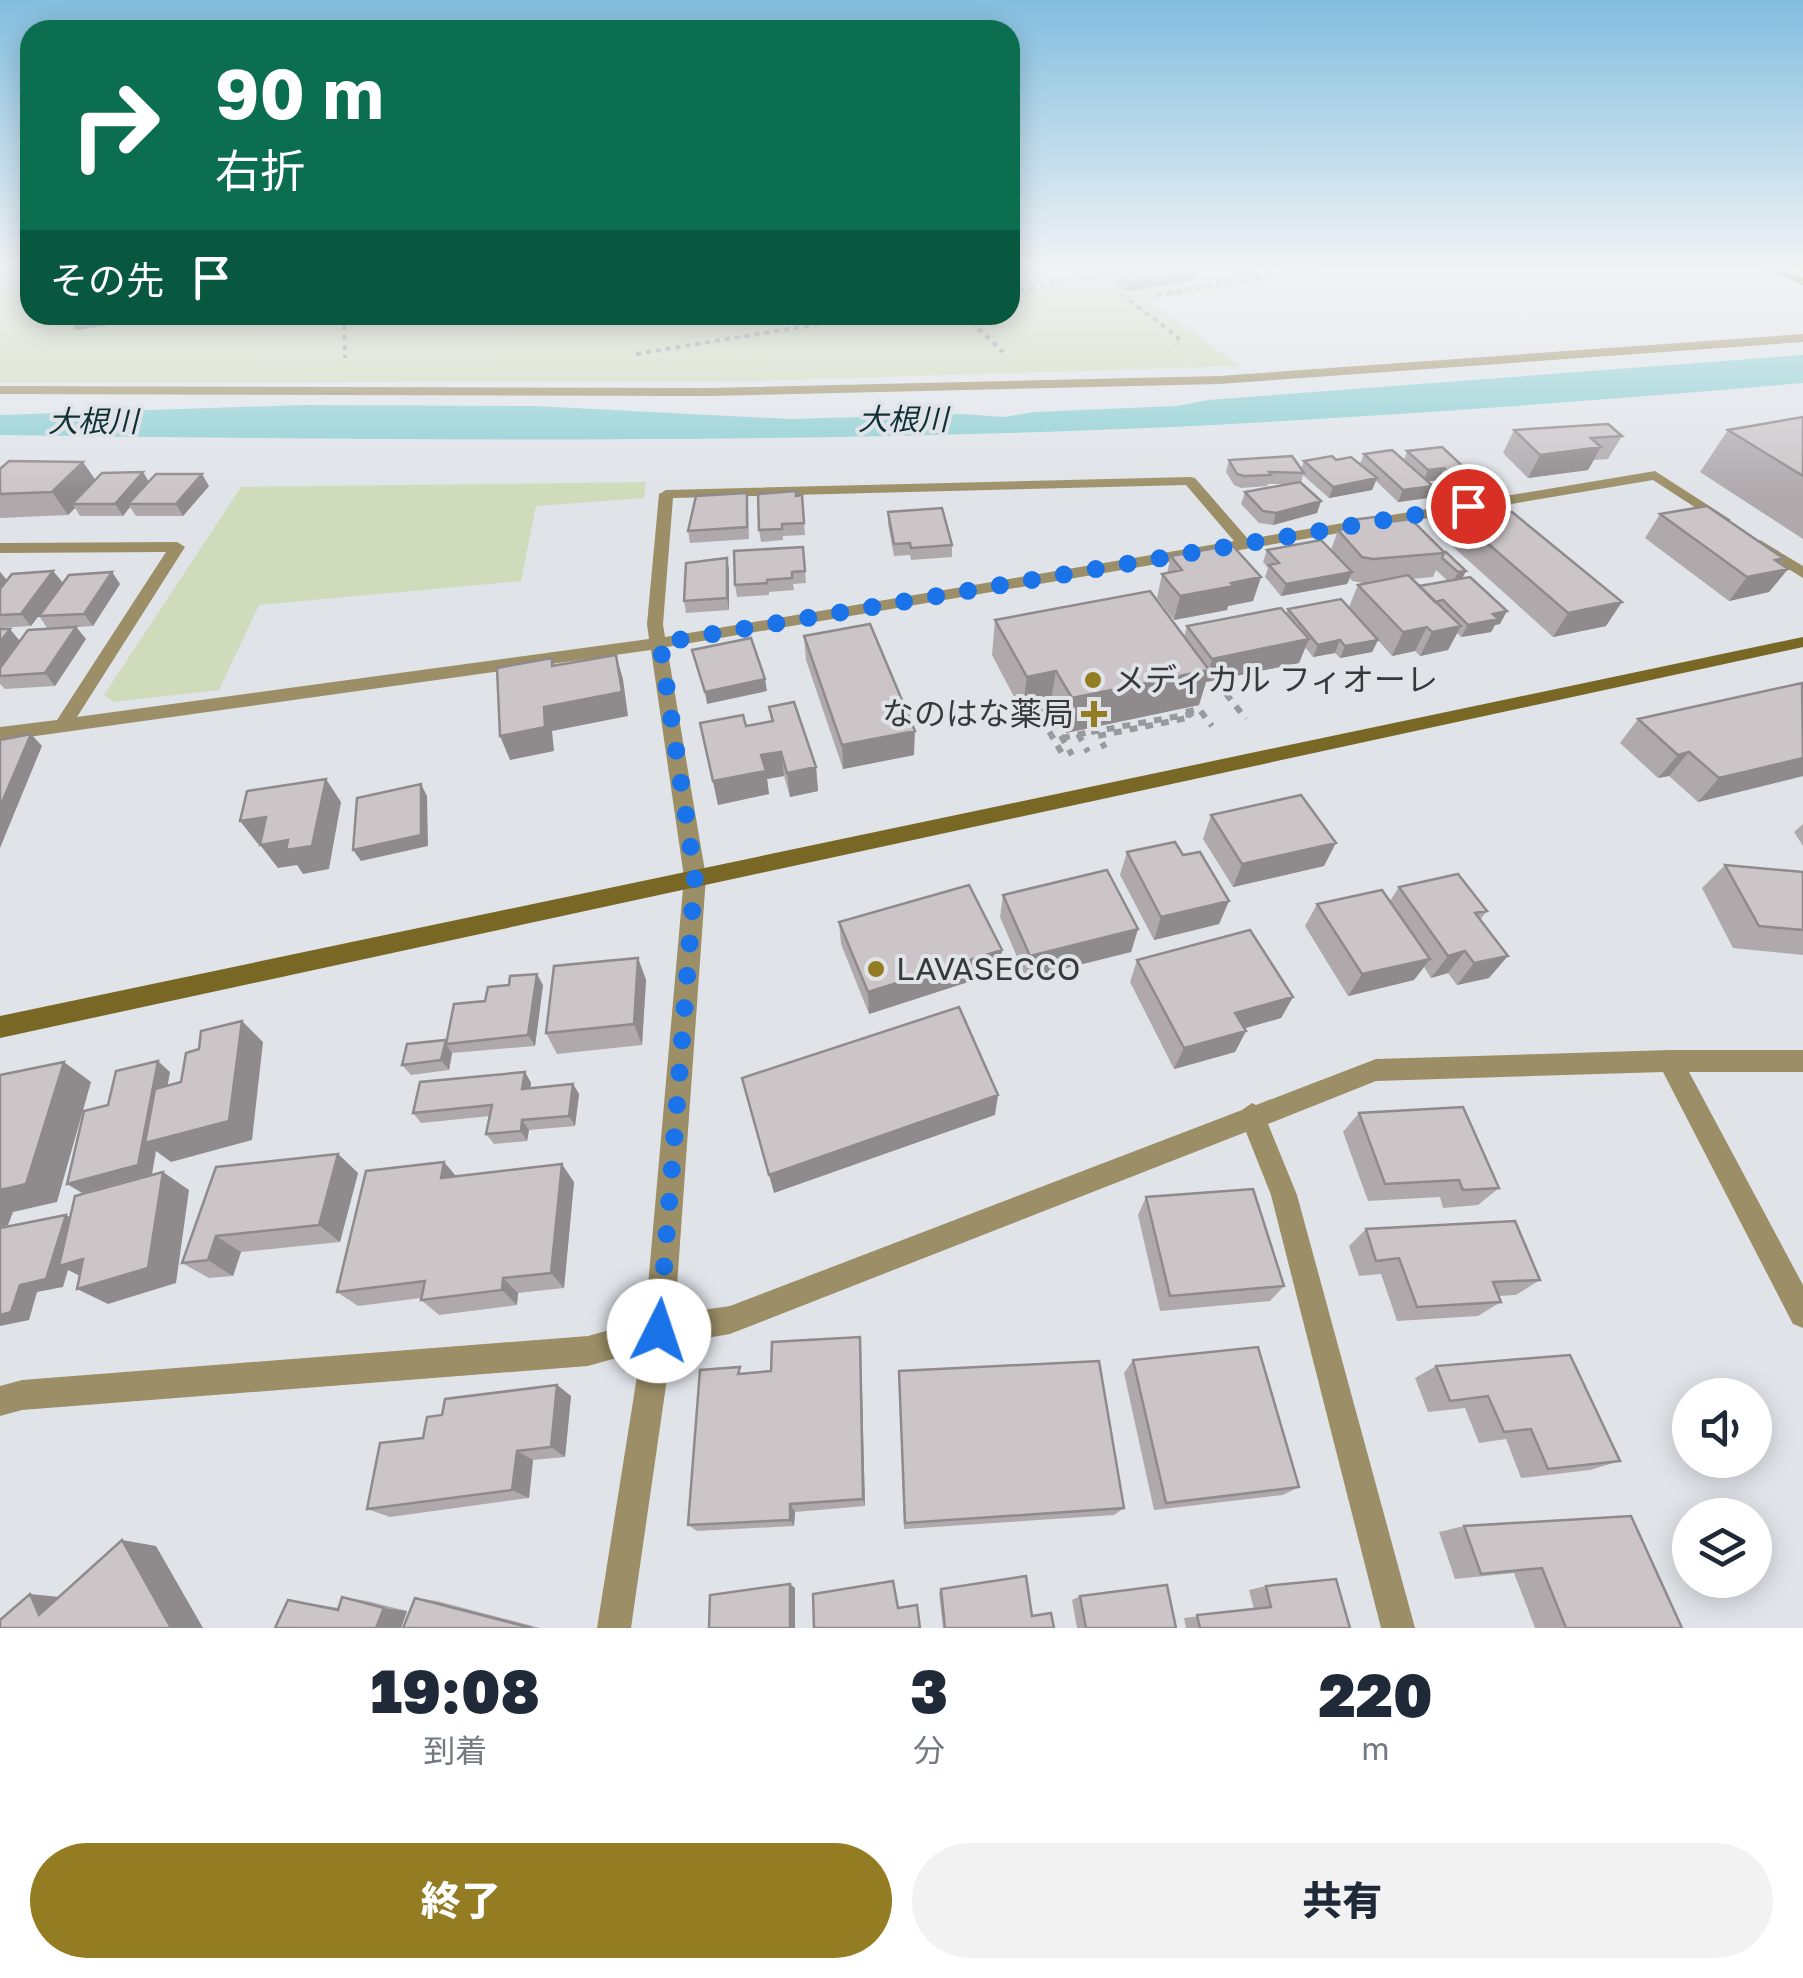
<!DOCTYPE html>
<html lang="ja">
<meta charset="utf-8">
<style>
body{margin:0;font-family:"Golos Text","Noto Sans JP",sans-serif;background:#f2f2f3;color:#1f2937;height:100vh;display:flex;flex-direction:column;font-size:38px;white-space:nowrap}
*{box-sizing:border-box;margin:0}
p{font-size:32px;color:#747a83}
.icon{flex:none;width:55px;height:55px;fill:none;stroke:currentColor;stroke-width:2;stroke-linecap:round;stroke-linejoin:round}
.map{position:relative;height:1628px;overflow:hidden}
.sheet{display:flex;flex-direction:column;background:#fff;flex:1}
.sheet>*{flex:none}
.top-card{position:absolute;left:20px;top:20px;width:1000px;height:305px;border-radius:30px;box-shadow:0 5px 25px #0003;background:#0b6e4f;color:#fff;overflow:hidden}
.buttons{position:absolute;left:1672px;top:1378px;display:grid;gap:20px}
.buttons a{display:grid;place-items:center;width:100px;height:100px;border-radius:50%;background:#fff;box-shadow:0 5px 25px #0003;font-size:50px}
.pin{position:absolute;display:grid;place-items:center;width:85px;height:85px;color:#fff;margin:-42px;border:5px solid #fff;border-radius:50%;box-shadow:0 2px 10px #0007}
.me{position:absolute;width:110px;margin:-55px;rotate:4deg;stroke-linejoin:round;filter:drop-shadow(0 0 8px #0008)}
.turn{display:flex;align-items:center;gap:35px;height:210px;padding:0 30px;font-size:45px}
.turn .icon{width:130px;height:130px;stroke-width:2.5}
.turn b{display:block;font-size:70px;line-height:85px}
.then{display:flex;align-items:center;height:95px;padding:0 30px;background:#0003;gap:20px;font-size:38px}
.eta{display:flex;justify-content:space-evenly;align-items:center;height:170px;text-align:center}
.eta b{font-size:60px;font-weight:800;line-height:70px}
.cta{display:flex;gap:20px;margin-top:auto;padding:20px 30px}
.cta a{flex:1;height:115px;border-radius:60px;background:#947c23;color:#fff;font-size:40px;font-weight:800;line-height:115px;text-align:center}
.cta a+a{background:#f2f2f3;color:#1f2937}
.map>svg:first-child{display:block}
.green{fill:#cfdbba}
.water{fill:#8aced2}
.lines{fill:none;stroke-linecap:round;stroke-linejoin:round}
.path-far1{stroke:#979b9e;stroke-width:4;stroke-dasharray:5 5;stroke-linecap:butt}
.path{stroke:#979b9e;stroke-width:6;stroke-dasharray:8 8;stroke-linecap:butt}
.street{fill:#9c8f67;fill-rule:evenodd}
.secondary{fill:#796725;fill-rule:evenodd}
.wall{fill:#afa9ac;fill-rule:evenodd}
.shaded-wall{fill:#8f8a8c}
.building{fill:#ccc5c8;stroke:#8f8a8c;stroke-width:2.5}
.route{stroke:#1a73e8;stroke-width:18;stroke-dasharray:0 32.4}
.poi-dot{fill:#947c23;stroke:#e0e4e9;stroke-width:4}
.labels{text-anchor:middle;stroke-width:8;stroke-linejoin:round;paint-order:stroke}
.far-water-label{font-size:30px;font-style:italic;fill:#0f3134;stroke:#e0e4e9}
.poi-label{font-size:32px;fill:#37393b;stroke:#e0e4e9;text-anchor:start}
</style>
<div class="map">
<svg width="1803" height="1628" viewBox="0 0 1803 1628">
<rect width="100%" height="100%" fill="#e0e4e9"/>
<path class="green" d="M0,267H30V315H1010V267H1244L1266,282L1148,301L1240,366L754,381L0,383Z
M646,482L644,498L536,506L521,581L259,605L219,690L113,702L104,695L241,487Z"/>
<path class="water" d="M1803,355V383C1559,404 1315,422 1070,431C714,443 356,440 0,435V415L304,405L534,406L791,419L963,414L1003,417L1035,412L1177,406L1208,400Z"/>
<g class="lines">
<path class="path-far1" d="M1010,292L1122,273
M1121,294L1178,337L1176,346
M1157,295L1319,267
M344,315L345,358
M964,315L1003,352
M636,354L874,315"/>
<path class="path" d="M1216,681L1246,719
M1045,708L1072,755
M1047,710L1038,712L1064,757
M1186,712L1199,709L1212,726
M1091,732L1190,714L1192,717L1098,736L1105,748
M1078,734L1088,752
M1062,738L1095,731"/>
<path class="street" d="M1803,334V342L1219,384L709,396L0,394V386L709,388L1219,376Z
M1655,471L1731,520L1724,524L1719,523L1653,480L667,647L706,877L675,1314L730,1306L1242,1110L1252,1103L1256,1105L1376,1059L1670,1050H1803V1072H1689L1803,1285V1328L1793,1324L1663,1072L1376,1081L1268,1124L1297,1195L1415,1628H1381L1271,1195L1246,1132L730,1334L672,1344L631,1628H597L641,1351L588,1366L22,1410L0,1416V1386L22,1380L588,1336L645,1320L684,877L651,650L0,741V727L57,720L166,552L0,553V543L177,542L185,547L77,717L649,639L647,624L659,494L666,490L1190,477L1195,478L1248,539ZM1186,485L1234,541L665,637L663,624L673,498Z
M1760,540L1803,566V578L1755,548L1752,545Z"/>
<path class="secondary" d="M1760,267H1774L1803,278V285Z
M1803,637V647L0,1038V1016Z"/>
</g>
<path class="wall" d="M1116,273L1195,280L1125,292L1114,284Z
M1803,417V539L1700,472L1728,430Z
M1514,430L1622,436L1608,459L1594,460L1588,470L1528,478L1503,453Z
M1442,447L1464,484L1445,486L1439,480L1428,481V498L1398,502L1376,481L1372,490L1329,498L1303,475L1301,482L1321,501L1317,513L1273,525L1259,523L1241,504L1245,492L1289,484H1268L1267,486L1241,488L1234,485L1226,472L1229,460L1301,469L1304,461L1336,460L1360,464L1364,454L1404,460L1407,451Z
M0,469L95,480L143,472L149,482L209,486L183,516H136L130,507L123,516H80L75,508L68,515L0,518Z
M802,495L805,535L783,536V540L761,542L759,530L796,496Z
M748,505L749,539L690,543L688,531Z
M888,512L952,545V557L911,560L910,555L894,556L888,524Z
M1660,514L1783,558L1780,563L1788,569L1769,592L1729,601L1645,538Z
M1351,520L1389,522L1441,548L1462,578L1500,624L1495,625L1491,632L1461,637L1457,633L1448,650L1420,656L1415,651L1392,656L1378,640L1372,652L1340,658L1335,653L1313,657L1305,647L1299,663L1206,682L1199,705L1066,733L1050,706L1022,712L992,655L995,620L1184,637L1187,626L1286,614L1288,609L1349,607L1358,585L1363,583L1352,581L1350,578L1347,584L1281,596L1265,577L1268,568L1263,562L1267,550H1331L1338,530L1348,529ZM1436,570L1448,581L1419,586L1411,579L1433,577Z
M1462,521L1606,626L1553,637L1450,544Z
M803,547L806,583L793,584L794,590L769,592V595L737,597L735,585Z
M1171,556L1261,577L1253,601L1228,606L1227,610L1174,620L1157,598L1162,574L1167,573Z
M727,558L729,570V610L686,613L684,601Z
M53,571L63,583L31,626L0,628V572L7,580Z
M112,572L120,584L93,626L48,629L39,616Z
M76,627L86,639L55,686L5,689L0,684V629L20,641Z
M804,636L914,755L843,769L806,660Z
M1803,683V776L1698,802L1669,776L1658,778L1620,743L1638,719Z
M769,707L816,767L818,791L790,797L784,776L767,779L769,794L718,805L700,723L746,726L771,721Z
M1211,815L1324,866L1233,887L1203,839Z
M1803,824V846L1794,832Z
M1127,852L1183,855L1229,901L1219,924L1154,940L1120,875Z
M1725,865L1803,872V955L1733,948L1702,888Z
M1399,887L1487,911L1480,920L1489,978L1457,985L1448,973L1431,978L1424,967L1414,980L1348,996L1305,926L1317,904L1390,901Z
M1003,895L1138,929L1131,952L1026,978L1000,917Z
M839,922L999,972L869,1014L841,944Z
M638,958L646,980L642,1045L557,1054L546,1033Z
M1137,960L1293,997L1281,1018L1244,1028L1246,1031L1235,1052L1174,1069L1130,982Z
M543,985L535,1046L452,1053L449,1070L411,1075L402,1065L446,1040L485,1001Z
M525,1072L531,1083L530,1088L573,1084L579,1094L575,1126L529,1130L527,1141L494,1144L486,1134L490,1116L421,1123L413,1113Z
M1359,1113L1499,1188L1478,1205L1443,1208L1440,1197L1368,1201L1343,1132Z
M338,1154L358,1173L340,1242L241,1252L233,1276L209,1278L182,1263L216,1167Z
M444,1162L456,1176L574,1182L564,1288L518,1293L517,1305L439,1315L421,1300V1298L358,1306L337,1292Z
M1146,1197L1284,1286L1270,1301L1160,1311L1138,1215Z
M1366,1229L1540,1280L1516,1295L1499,1296L1501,1302L1478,1316L1397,1321L1381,1274L1359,1276L1349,1246Z
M860,1337L865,1506L795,1512L794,1526L697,1531L688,1525L743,1373L771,1371Z
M1133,1360L1299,1487L1283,1495L1154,1510L1124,1373Z
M1436,1366L1620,1461L1590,1470L1521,1478L1506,1439L1479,1443L1465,1408L1428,1412L1415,1378Z
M899,1371L1124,1508L1114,1515L904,1529Z
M557,1385L571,1396L565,1457L533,1460L529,1498L390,1517L367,1509L442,1415Z
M1464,1526L1682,1628H1535L1514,1573L1455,1579L1439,1532Z
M1266,1586L1350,1628H1186L1184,1618L1254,1609L1249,1590Z
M941,1589L1032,1616L1054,1628H943L939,1593Z
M1080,1596L1176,1628H1077L1072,1600Z
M342,1597L367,1601L407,1611L401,1628H275L288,1600L339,1608Z
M415,1598L437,1601L540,1628H403Z"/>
<path class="shaded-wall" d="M1197,270L1195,280L1125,292L1127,282Z
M98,315H179L76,330L69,319Z
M1601,447L1588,470L1528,478L1540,455Z
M83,462L99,485L72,504L75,508L68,515L52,492Z
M1444,468L1439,480L1423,482L1428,470Z
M143,472L150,484L128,504L130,507L123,516L115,504Z
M1469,472L1464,484L1445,486L1450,474Z
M202,474L209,486L183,516L176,504Z
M1377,478L1372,490L1329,498L1333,487Z
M1433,486L1428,498L1398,502L1403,490Z
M1321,501L1317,513L1273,525L1276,513Z
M727,558L729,570V610L727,598Z
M1783,558L1772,572L1788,569L1769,592L1729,601L1747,577L1775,560Z
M53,571L63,583L31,626L21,614Z
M1466,571L1460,583L1452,584L1458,572Z
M0,572L9,583L0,595Z
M112,572L120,584L93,626L84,614Z
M1352,572L1347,584L1281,596L1286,584Z
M1261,577L1253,601L1228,606L1227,610L1174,620L1180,596Z
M1622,602L1606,626L1553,637L1568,613Z
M1507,611L1500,624L1495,625L1491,632L1461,637L1468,625L1493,614Z
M1461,626L1448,650L1420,656L1432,632Z
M76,627L86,639L55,686L45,673Z
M1427,627L1415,651L1392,656L1403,632Z
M10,629L20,641L0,669V642Z
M1309,639L1299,663L1206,682L1199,705L1066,733L1072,698L1209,670L1212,659Z
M1340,640L1335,653L1313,657L1318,645Z
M1378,640L1372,652L1340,658L1345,646Z
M616,655L623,679L628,716L552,731L554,751L510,760L500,736Z
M1056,671L1050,706L1022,712L1027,677Z
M765,679L767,691L707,704L705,692Z
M915,731L914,755L843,769L842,745Z
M31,734L42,746L0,848V807Z
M781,752L784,776L767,779L769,794L718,805L713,781L761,755Z
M1689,752L1669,776L1658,778L1678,755Z
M1803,758V776L1698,802L1719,778Z
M816,767L818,791L790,797L787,773Z
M326,779L341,802L329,869L303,874L297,865L278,868L260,845Z
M421,784L427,796L428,846L361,861L353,850Z
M266,817L284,840L258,844L240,821Z
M1336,843L1324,866L1233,887L1242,864Z
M1229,901L1219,924L1154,940L1161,917Z
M1138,929L1131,952L1026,978L1030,956Z
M1002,950L999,972L869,1014L868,992Z
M1465,951L1448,973L1431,978L1448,956Z
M1508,956L1489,978L1457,985L1474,963Z
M638,958L646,980L642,1045L634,1024Z
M1430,959L1414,980L1348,996L1362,974Z
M537,974L543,985L535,1046L528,1035Z
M1293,997L1281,1018L1225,1034L1235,1013Z
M242,1021L263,1042L252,1140L171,1162L156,1151L152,1174L82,1193L67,1184L158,1061L170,1072L158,1140Z
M1246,1031L1235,1052L1174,1069L1184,1048Z
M446,1040V1044L452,1053L449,1070L441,1060Z
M64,1062L91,1082L57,1202L13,1212L8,1225L0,1227V1190Z
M525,1072L531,1083L529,1099L522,1089Z
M573,1084L579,1094L575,1126L569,1116Z
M998,1095L995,1115L774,1193L769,1175Z
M522,1120L529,1130L527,1141L521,1131Z
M338,1154L358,1173L340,1242L319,1225Z
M444,1162L460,1181L441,1178Z
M562,1164L574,1182L564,1288L551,1273Z
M163,1172L189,1190L176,1283L108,1304L77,1289Z
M66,1215L82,1224L83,1259L90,1281L68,1270L63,1287L37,1292L29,1320L0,1326V1315Z
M216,1236L241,1252L233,1276L208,1260Z
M503,1278L518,1293L517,1305L502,1290Z
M860,1337L861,1350L865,1506L863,1499Z
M557,1385L571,1396L565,1457L551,1447Z
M517,1451L533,1460L529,1498L512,1490Z
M790,1504L795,1512L794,1526L790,1520Z
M122,1540L156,1546L203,1628H171Z
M790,1584L795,1588V1628H790Z
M30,1594L69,1598L39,1615Z
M384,1608L407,1611L401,1628H376Z"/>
<path class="building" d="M1156,267H1193L1197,270L1127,282L1116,273Z
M71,315H98L69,319Z
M1803,417V476L1728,430Z
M1608,424L1622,436L1591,438L1601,447L1540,455L1514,430Z
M1442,447L1469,472L1450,474L1444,468L1428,470L1407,451Z
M1392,450L1433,486L1403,490L1364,454Z
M1292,456L1304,473L1269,472L1271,475L1244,476L1237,474L1229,460Z
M1332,456L1336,460L1351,457L1377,478L1333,487L1304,461Z
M9,461L83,462L52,492L0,494V469Z
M143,472L115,504H72L102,473Z
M156,474H202L176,504H128Z
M1300,482L1321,501L1276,513L1263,511L1245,492Z
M796,491V496L802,495L804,523L782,524V529L759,530L758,494Z
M747,493V527L688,531L696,496Z
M1707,506L1783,558L1775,560L1788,569L1747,577L1660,514Z
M942,508L952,545L911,548L910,543L894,544L888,512Z
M1512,512L1622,602L1568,613L1462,521Z
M1383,516L1389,522L1411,519L1445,553L1373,559L1362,557L1338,530L1357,527L1351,520Z
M1321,540L1352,572L1286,584L1269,565L1279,563L1267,550Z
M1232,545L1261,577L1231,583L1234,586L1180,596L1162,574L1182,570L1171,556Z
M803,547L805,571L792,572V578L767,580V583L735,585L734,551Z
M1444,552H1446L1466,571L1458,572L1442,558Z
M727,558V598L684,601L686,563Z
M53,571L21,614L0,615V589L12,574Z
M112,572L84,614L39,616L69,575Z
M1408,575L1461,626L1432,632L1427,627L1403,632L1358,585Z
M1470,577L1507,611L1493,614L1498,619L1468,625L1443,600L1435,602L1419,586Z
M1150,591L1209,670L1072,698L1056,671L1027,677L995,620Z
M1341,599L1378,640L1345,646L1340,640L1318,645L1288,609Z
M1281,608L1309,639L1212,659L1187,626Z
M870,624L915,731L842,745L804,636Z
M76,627L45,673L0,676V668L28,630Z
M0,629H10L0,642Z
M751,638L765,679L705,692L692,650Z
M616,655L622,692L544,707L545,727L500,736L497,668L552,658V666Z
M1802,683L1803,758L1719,778L1689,752L1678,755L1638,719Z
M794,702L816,767L787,773L781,752L761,755L766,771L713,781L700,723L743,715L746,726L773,721L769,707Z
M31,734L0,807V740Z
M326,779L312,846L286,850L288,840L260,845L266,817L240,821L247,791Z
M421,784V835L353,850L357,798Z
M1301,795L1336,843L1242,864L1211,815Z
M1175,842L1183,855L1200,852L1229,901L1161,917L1127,852Z
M1725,865L1803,872V930L1759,926Z
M1107,870L1138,929L1030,956L1003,895Z
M1458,874L1487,911L1475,913L1508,956L1474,963L1465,951L1448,956L1399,887Z
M969,885L1002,950L868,992L839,922Z
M1382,890L1430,959L1362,974L1317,904Z
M1250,930L1293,997L1235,1013L1246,1031L1184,1048L1137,960Z
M638,958L634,1024L546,1033L554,966Z
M537,974L528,1035L446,1044L454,1004L485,1001L488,987L509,985L510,976Z
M959,1007L998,1095L769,1175L742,1078Z
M242,1021L229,1121L145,1143L155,1089L181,1082L186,1053L199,1049L201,1031Z
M446,1040L441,1060L402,1065L407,1044Z
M158,1061L138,1165L67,1184L84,1111L108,1105L116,1071Z
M64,1062L26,1184L0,1190V1075Z
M525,1072L522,1089L573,1084L569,1116L522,1120L521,1131L486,1134L492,1105L413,1113L420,1082Z
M1463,1107L1499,1188L1463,1190L1459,1180L1385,1184L1359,1113Z
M338,1154L319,1225L216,1236L208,1260L182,1263L216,1167Z
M444,1162L441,1178L562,1164L551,1273L503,1278L502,1290L421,1300L425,1281L337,1292L366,1171Z
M163,1172L148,1268L77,1289L83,1259L59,1266L75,1196Z
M1253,1189L1284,1286L1170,1296L1146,1197Z
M66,1215L46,1279L20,1285L11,1312L0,1315V1228Z
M1515,1221L1540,1280L1493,1282L1501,1302L1417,1307L1399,1258L1376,1261L1366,1229Z
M860,1337L863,1499L790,1504V1520L688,1525L700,1370L740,1367L738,1374L771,1371L772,1342Z
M1258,1347L1299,1487L1166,1503L1133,1360Z
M1570,1355L1620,1461L1548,1469L1531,1429L1504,1432L1488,1396L1450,1401L1436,1366Z
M1099,1361L1124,1508L905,1523L899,1371Z
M557,1385L551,1447L517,1451L512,1490L367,1509L380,1443L423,1438L427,1417L442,1415L445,1399Z
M1631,1516L1682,1628H1566L1542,1568L1481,1574L1464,1526Z
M122,1540L171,1628H0V1620L30,1594L39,1615Z
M1026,1576L1032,1616L1051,1613L1054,1628H945L941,1589Z
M1336,1579L1350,1628H1200L1197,1615L1271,1607L1266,1586Z
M893,1581L898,1608L917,1605L920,1628H814L813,1594Z
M790,1584V1628H709L710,1595Z
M1167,1585L1176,1628H1086L1080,1596Z
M342,1597L384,1608L376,1628H275L288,1600L338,1610Z
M415,1598L532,1628H403Z"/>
<linearGradient id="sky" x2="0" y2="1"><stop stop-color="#82bedf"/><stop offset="0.54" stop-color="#f1f3f5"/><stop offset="1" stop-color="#f1f3f5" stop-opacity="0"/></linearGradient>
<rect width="1803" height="495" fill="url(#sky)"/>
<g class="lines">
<path class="route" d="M659,1331L695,876L660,643L1468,506"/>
</g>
<g class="poi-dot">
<circle cx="1093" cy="680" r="10"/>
<path d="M1089 699h10v10h10v10h-10v10h-10v-10h-10v-10h10z"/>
<circle cx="876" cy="969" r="10"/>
</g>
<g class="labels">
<g class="far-water-label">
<text x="903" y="430">大根川</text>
<text x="93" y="432">大根川</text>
</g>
<g class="poi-label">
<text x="1113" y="691">メディカル フィオーレ</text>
<text x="1074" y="725" text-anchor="end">なのはな薬局</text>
<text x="896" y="980">LAVASECCO</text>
</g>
</g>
</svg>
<div class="buttons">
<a><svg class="icon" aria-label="sound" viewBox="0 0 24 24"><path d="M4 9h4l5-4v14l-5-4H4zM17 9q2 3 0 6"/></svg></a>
<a><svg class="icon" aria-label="layers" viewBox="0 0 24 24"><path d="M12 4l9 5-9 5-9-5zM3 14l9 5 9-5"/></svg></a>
</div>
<div class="pin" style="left:1468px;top:506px;background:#d93025"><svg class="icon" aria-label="arrive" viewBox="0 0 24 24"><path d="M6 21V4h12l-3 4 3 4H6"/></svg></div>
<svg class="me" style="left:659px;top:1331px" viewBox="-20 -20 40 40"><circle r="19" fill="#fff"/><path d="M0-13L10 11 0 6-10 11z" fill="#1a73e8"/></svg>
<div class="top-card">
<div class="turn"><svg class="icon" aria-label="right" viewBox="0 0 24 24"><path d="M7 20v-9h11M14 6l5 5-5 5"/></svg><div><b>90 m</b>右折</div></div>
<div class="then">その先<svg class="icon" aria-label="arrive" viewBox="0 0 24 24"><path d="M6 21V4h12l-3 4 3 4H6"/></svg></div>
</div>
</div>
<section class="sheet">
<div class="eta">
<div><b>19:08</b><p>到着</p></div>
<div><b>3</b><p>分</p></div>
<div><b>220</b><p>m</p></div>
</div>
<div class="cta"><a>終了</a><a>共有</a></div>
</section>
